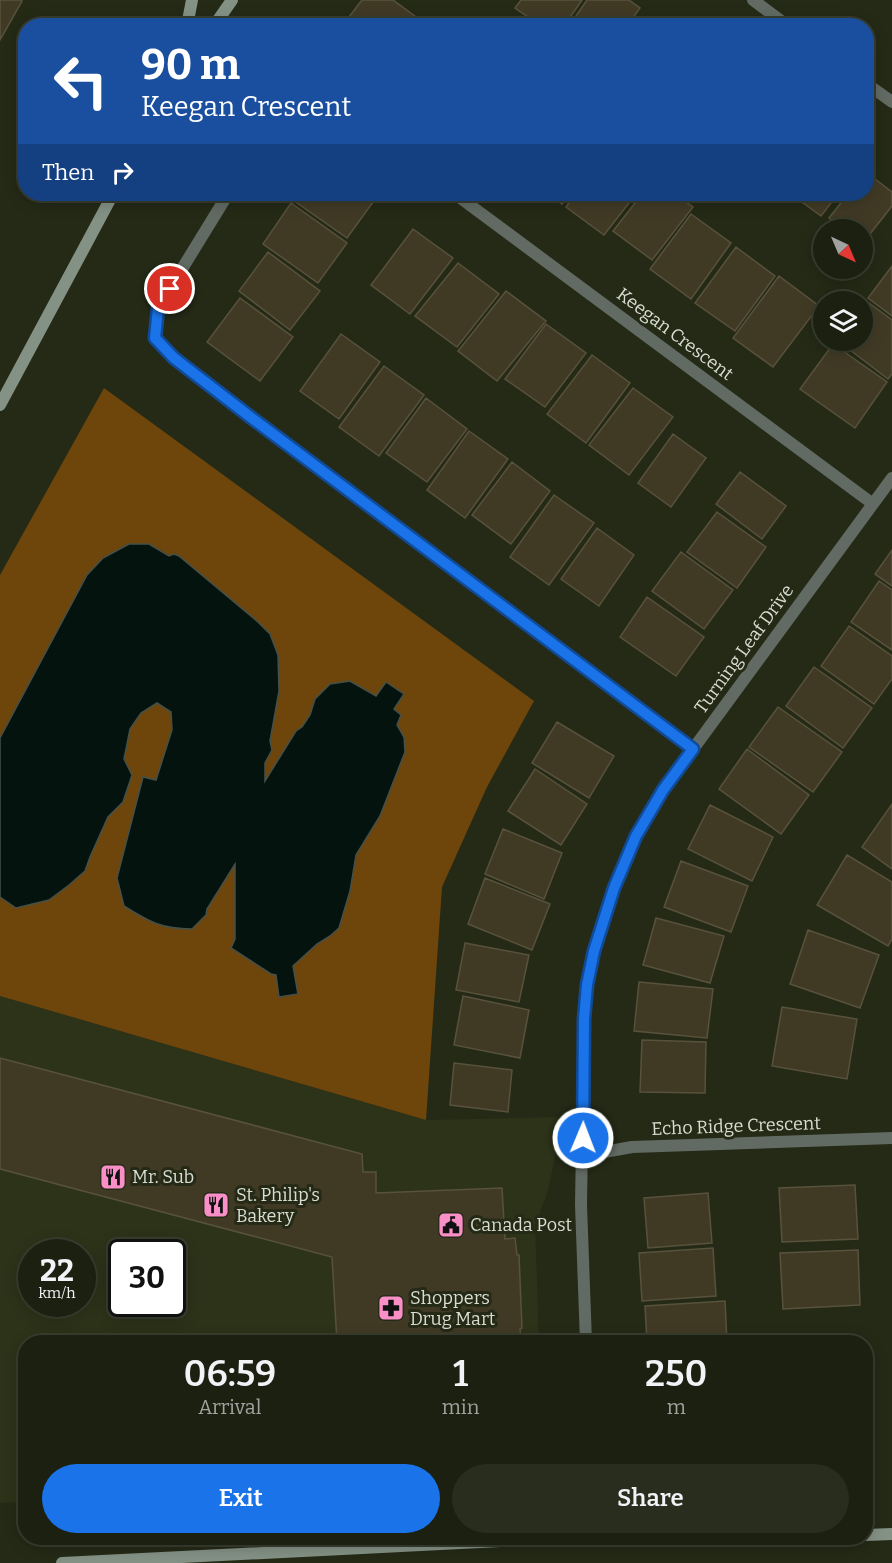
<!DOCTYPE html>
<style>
body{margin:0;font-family:Bitter,serif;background:#282d1e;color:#f1f3f6;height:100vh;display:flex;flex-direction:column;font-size:22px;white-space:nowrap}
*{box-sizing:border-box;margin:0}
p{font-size:20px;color:#a0a39f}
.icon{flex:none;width:33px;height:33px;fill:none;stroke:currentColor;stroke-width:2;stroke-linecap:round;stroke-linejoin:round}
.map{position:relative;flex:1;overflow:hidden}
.details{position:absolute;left:18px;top:1335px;width:855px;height:210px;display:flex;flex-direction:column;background:#1b2010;border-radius:24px;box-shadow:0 3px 15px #0003,0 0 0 2px #393e30}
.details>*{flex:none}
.hud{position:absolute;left:18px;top:18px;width:856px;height:183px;border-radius:24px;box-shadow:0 3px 15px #0003,0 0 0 2px #393e30;background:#1a4fa0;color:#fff;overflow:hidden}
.needle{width:39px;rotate:136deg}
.controls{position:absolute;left:813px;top:219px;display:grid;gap:12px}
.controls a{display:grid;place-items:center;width:60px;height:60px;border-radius:50%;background:#1b2010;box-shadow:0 3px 15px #0003,0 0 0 2px #393e30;font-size:30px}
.speed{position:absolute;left:18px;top:1239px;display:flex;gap:12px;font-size:30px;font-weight:700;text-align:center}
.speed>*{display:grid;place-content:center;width:78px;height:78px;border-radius:50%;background:#1b2010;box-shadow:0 3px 15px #0003,0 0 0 2px #393e30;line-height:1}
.speed small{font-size:15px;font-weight:400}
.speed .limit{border:3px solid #111;border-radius:9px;background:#fff;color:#111}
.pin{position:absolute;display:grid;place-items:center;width:51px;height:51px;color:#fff;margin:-26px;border:3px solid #fff;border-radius:50%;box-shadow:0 2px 6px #0007}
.me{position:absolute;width:66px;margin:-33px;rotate:1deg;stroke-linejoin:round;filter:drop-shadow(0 0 4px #0008)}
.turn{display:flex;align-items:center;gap:21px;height:126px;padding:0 24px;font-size:27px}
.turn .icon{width:78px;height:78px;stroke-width:2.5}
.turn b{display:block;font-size:42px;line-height:51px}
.then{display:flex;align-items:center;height:57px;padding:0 24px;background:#0003;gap:12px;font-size:22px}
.eta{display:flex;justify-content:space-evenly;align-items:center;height:102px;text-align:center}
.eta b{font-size:36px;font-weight:600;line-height:42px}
.button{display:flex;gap:12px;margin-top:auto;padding:12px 24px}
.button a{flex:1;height:69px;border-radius:36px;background:#1a73e8;color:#fff;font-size:24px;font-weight:600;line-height:69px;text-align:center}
.button a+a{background:#282d1e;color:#f1f3f6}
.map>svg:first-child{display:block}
.built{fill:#2d3319;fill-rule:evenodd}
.green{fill:#6e450b}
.water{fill:#05130f;stroke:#455049;stroke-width:1.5}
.building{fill:#403a25;stroke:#58523c;stroke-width:1.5}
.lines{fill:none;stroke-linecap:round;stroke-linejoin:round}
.minor{stroke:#626b63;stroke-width:12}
.secondary{stroke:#849185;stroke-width:12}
.route-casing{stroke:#114b97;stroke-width:15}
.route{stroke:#1a73e8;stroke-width:10}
.labels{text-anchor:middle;stroke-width:6;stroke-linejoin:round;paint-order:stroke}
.street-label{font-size:18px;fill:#d9ddd1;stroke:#242a16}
.poi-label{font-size:18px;fill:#d9ddd1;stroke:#242a16;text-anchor:start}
</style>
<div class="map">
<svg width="892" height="1563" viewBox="0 0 892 1563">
<rect width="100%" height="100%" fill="#242a16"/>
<path class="built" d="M0,996L426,1120L563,1117L548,1191L535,1224L539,1342H26L25,1502L0,1503ZM32,1252H82V1304H32ZM122,1252H172V1304H122Z"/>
<path class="green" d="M104,388L534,701L487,787L442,887L426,1120L0,996V575Z"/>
<path class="water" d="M129,544H149L169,556L174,554L179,556L258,622L270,634L278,655L279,691L270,741L272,750L265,763V781L296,731L302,727L310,715L315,699L330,684L350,681L376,696L386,682L404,694L394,709L401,715L397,725L404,737L405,752L380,816L356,855L350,891L339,928L330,936L317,944L293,966L298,994L279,997L276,975L271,974L231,948L235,939V864L207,909L206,915L192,929C162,929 149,922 124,906L117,878L143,777L156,780L172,730L171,712L157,703L141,713L130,729L124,759L132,775L123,802L108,817L90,857L85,871L69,885L49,900L16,908L0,897V738L87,575L103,558Z"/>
<path class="building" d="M0,0H20L22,1L0,40Z
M362,0H393L427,25L342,26Z
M521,0H582L564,26H541L515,8Z
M587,0H629L640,8L627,26H569Z
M867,173L892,192V206L862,244V230H844L829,218L848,194H867Z
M298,194H370L376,198L347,238L293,200Z
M547,194H569L562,204Z
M575,194H636L604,235L566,207Z
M642,194H674L693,207L652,260L613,231Z
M791,194H838L821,216Z
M291,203L347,243L318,283L263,244Z
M691,214L731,243L691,299L650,269Z
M413,229L453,258L410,314L371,285Z
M736,247L775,276L735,331L695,303Z
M268,252L320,291L290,330L239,291Z
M458,263L499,294L457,347L415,316Z
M892,266V316L868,298Z
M779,276L819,306L773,367L733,338Z
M506,291L546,321L497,381L458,351Z
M240,298L293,337L260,381L207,342Z
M865,300L892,320V374L888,379L837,340H862V303Z
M546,324L586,353L545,407L505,379Z
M341,334L380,362L339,419L300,391Z
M833,344L887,382L855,428L800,389Z
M592,355L630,383L586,443L547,414Z
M384,366L424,395L379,456L339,427Z
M633,388L673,417L629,475L589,445Z
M426,398L467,429L427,482L386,453Z
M469,431L508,459L465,518L427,490Z
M673,434L706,458L671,507L638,483Z
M512,462L550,491L511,544L472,515Z
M740,472L786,506L762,539L716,504Z
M554,495L594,523L549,585L510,557Z
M717,512L766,547L737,588L687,552Z
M597,528L634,555L599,606L561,579Z
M892,550V586L875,574Z
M681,552L733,590L704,629L652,591Z
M879,581L892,590V650L851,622Z
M647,597L704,637L676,676L620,637Z
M849,626L892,656V679L874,704L821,666Z
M814,667L872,708L843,748L786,706Z
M778,707L842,752L813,792L749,747Z
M557,722L614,756L589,798L532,763Z
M747,749L809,795L781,834L719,789Z
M535,769L587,804L561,845L508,811Z
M892,804V869L862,847Z
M710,805L773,837L752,881L688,849Z
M503,829L562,853L544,899L485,874Z
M847,855L892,882V939L888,946L817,905Z
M681,861L748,886L731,932L664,907Z
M485,878L550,904L532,950L468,924Z
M656,918L724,936L710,983L643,965Z
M808,930L879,955L860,1008L790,984Z
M465,943L529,955L519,1002L456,990Z
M639,982L713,989L707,1038L634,1031Z
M463,996L529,1010L520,1058L454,1045Z
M782,1007L857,1019L847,1079L772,1066Z
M642,1040L706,1042L705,1093L640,1092Z
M0,1058L362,1154L363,1172H376V1193L502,1188L505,1239L515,1238L517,1255H519L522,1328L520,1329L521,1342H337L332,1257L0,1169Z
M454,1063L512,1070L508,1112L450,1105Z
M855,1185L858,1239L782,1242L779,1188Z
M708,1193L712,1243L648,1248L644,1198Z
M713,1248L716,1296L642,1301L639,1253Z
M858,1250L860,1305L783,1309L780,1253Z
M725,1301L727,1342H647L645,1306Z"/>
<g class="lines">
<path class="minor" d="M753,0L788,26
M867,84L892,102
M228,194L158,308L155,338L174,358L253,419L693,749
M455,194L873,504
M582,1156L632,1147L892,1138
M586,1342L581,1205L584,1019L587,985L594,951L614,888L636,836L649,812L663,790L892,478"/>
<path class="secondary" d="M187,26L192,0
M214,26L232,0
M0,405L113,194
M866,1535L892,1534
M747,1538L778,1539L804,1538
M62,1563L562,1538"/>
</g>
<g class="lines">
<defs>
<path id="route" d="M170,289L158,308L155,338L174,358L253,419L693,749L663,790L636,836L614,888L594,951L587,985L584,1019L583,1138"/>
</defs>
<use href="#route" class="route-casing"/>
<use href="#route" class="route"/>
</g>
<defs>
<symbol id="restaurant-square" viewBox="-11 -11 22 22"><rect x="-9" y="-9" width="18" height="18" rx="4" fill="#fa8fc7" stroke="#242a16"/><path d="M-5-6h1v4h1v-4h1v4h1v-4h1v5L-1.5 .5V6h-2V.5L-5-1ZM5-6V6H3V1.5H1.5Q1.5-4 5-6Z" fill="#111"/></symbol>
<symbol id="civic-square" viewBox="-11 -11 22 22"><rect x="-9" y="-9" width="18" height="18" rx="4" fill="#fa8fc7" stroke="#242a16"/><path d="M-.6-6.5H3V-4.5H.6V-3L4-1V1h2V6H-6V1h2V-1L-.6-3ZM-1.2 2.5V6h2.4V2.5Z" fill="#111"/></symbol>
<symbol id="pharmacy-square" viewBox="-11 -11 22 22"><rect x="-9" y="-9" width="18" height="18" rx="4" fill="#fa8fc7" stroke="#242a16"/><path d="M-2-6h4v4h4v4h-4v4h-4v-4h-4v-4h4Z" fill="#111"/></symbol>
</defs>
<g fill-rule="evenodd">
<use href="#restaurant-square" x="98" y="1162" width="30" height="30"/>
<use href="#restaurant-square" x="201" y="1190" width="30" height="30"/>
<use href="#civic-square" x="436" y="1210" width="30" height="30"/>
<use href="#pharmacy-square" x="376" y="1293" width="30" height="30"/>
</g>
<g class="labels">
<g class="street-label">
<text transform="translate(675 334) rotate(37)" y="6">Keegan Crescent</text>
<text transform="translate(744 649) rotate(-54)" y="6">Turning Leaf Drive</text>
<text transform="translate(736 1126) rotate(-2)" y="6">Echo Ridge Crescent</text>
</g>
<g class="poi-label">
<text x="132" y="1183">Mr. Sub</text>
<text x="236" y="1201">St. Philip's<tspan x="236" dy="21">Bakery</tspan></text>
<text x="470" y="1231">Canada Post</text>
<text x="410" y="1304">Shoppers<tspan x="410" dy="21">Drug Mart</tspan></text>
</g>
</g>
</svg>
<div class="controls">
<a><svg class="needle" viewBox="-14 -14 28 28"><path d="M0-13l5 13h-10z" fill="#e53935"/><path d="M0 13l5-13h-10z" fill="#a0a39f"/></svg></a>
<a><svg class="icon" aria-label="layers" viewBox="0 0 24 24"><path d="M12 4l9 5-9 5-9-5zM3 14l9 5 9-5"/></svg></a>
</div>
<div class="speed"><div>22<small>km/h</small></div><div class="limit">30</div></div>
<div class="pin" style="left:170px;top:289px;background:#d93025"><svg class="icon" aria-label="arrive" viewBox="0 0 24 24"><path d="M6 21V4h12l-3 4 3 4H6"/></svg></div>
<svg class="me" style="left:583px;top:1138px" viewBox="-20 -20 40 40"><circle r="17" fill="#1a73e8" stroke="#fff" stroke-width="3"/><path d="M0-11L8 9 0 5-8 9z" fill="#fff"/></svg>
<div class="hud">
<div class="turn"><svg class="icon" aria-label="left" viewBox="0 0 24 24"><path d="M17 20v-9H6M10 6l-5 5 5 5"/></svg><div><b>90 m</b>Keegan Crescent</div></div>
<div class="then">Then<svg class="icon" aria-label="right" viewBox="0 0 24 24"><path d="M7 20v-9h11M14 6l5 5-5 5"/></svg></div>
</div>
<section class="details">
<div class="eta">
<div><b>06:59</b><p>Arrival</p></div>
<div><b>1</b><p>min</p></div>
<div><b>250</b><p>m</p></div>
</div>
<div class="button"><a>Exit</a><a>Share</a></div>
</section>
</div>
